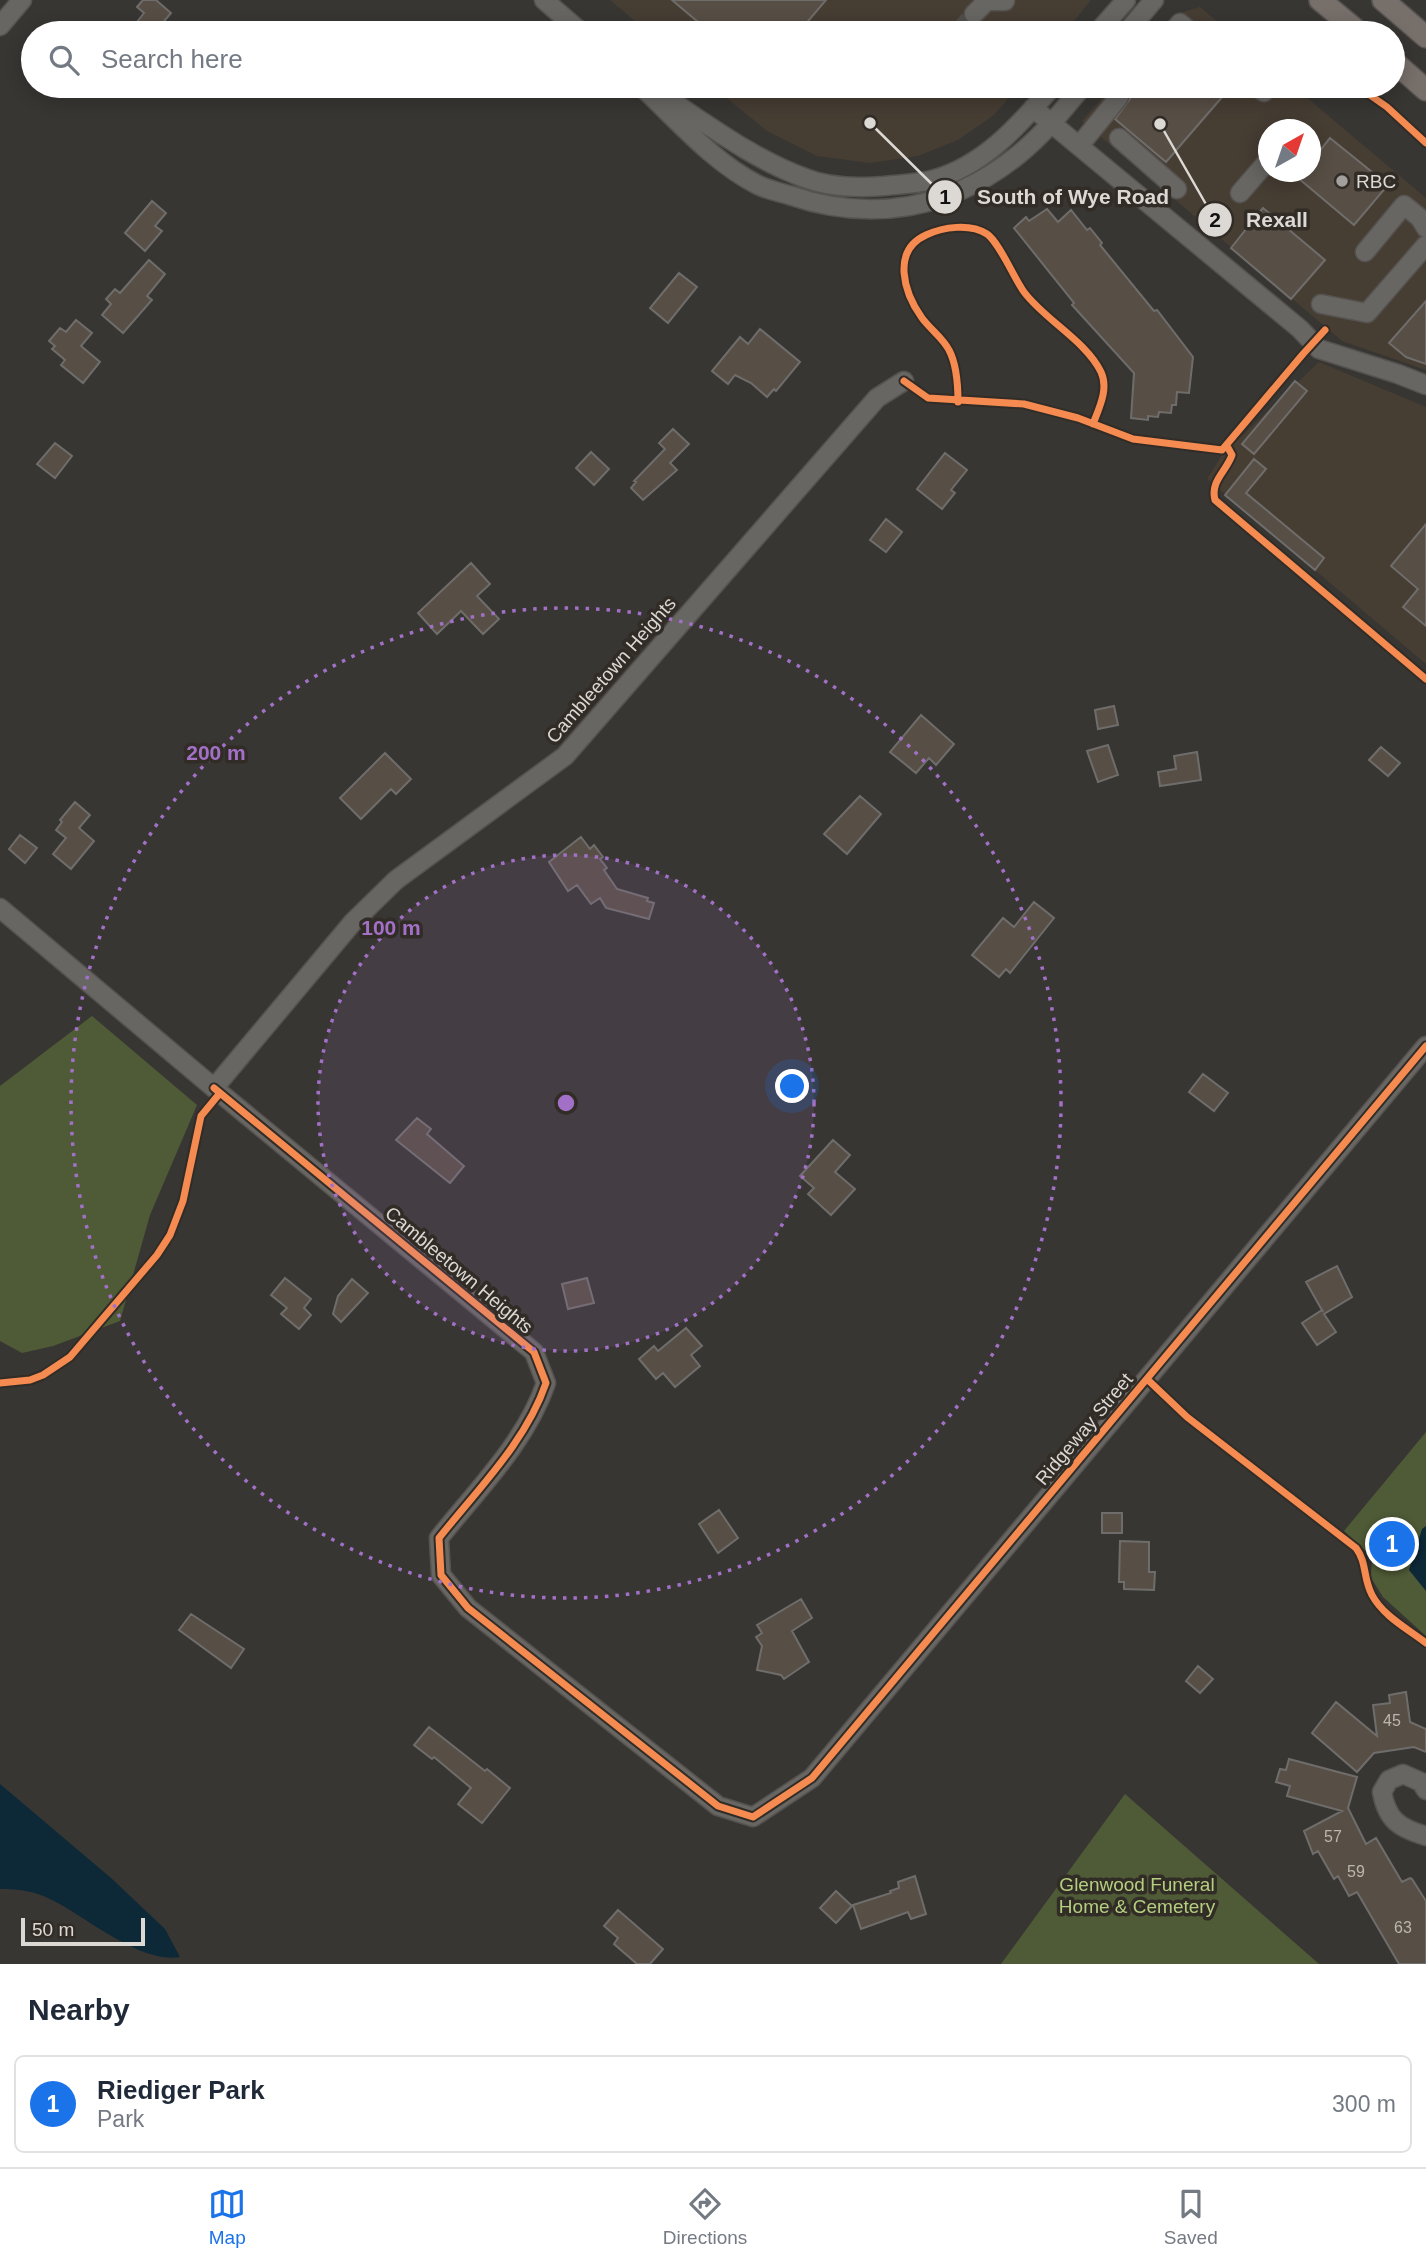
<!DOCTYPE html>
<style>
body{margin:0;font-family:Helvetica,sans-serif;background:#f2f2f3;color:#1f2937}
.compass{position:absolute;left:1258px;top:119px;width:63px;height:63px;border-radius:50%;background:#fff;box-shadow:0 4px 18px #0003;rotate:40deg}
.scale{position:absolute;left:21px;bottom:18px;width:124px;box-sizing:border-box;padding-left:7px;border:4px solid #dcd8d4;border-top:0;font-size:19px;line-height:24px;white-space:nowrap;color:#dcd8d4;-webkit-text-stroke:5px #312c26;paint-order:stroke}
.you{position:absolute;left:793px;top:1087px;width:24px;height:24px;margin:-18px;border:5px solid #fff;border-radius:50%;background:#1a73e8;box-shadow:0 0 0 10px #1a73e833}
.badge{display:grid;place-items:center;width:46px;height:46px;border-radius:50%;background:#1a73e8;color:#fff;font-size:23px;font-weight:700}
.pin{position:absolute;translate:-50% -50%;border:4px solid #fff;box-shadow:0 2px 7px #0006}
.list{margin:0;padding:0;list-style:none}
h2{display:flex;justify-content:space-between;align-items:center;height:91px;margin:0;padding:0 28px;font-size:30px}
h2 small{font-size:23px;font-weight:400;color:#747a83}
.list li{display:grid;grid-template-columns:46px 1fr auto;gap:21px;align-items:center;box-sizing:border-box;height:98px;margin:0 14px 14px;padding:0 14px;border:2px solid #e0e1e3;border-radius:10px}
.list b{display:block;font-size:26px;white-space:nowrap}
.list p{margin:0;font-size:23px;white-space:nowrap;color:#747a83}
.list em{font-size:23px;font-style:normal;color:#747a83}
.icon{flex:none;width:38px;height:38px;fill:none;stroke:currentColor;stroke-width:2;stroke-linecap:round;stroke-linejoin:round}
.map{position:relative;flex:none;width:1426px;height:1964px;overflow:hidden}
.search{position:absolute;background:#fff;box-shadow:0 4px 18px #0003;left:21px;right:21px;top:21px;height:77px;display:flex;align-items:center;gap:18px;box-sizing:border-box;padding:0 24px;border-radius:38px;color:#747a83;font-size:26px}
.sheet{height:203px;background:#fff}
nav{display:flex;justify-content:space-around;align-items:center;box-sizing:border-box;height:98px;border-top:2px solid #e0e1e3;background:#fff;font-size:19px;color:#747a83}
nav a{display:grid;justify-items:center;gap:4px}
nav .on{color:#1a73e8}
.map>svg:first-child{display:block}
</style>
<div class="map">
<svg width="1426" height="1964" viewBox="0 0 1426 1964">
<rect width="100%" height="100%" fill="#383633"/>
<!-- built -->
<path fill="#463d33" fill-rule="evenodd" d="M610 0H1091L1064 33H649Z
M1200 7 1231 33H1157L1173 15Z
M712 86H1019L994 115 958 140 918 156 870 163 817 156 767 131Z
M1112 86H1293L1426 198V370L1342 341 1082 121ZM1268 130H1310V172H1268Z
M1319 362 1426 407V664L1207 479 1222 455Z"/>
<!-- green -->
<path fill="#4f5b36" d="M92 1016 197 1105 150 1215 120 1321 53 1346 22 1353 0 1341V1086Z
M1426 1432V1636L1383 1597 1371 1578 1372 1557 1344 1531Z
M1125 1794 1319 1964H1001Z"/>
<!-- water -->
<path fill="#0d2837" d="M1426 1526V1591L1409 1570 1422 1529Z
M0 1784 111 1878 165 1929 180 1957C139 1964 84 1915 52 1900 35 1891 19 1889 0 1889Z"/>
<!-- building -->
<path fill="#574e45" stroke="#6f6d6b" stroke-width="2" d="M143 0H156L171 13 154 33H140L133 27 144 13 137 7Z
M672 0H826L798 33H711Z
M1125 86H1132L1139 91 1144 86H1224L1223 96 1166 162 1115 119 1130 99V94Z
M1330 138 1388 185 1354 225 1291 172H1311V162Z
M152 201 166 213 155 226 162 231 145 251 125 233Z
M1263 208 1325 260 1291 299 1231 248Z
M1047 209 1058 222 1071 210 1087 230 1090 228 1102 243 1100 245 1154 311 1157 310 1193 357 1189 393 1177 392 1176 405H1172L1171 413 1159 412 1158 417 1148 416V420L1131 418 1134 373 1072 305 1074 303 1014 228 1026 217 1029 221Z
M149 260 165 274 147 296 152 300 123 333 102 315 111 304 106 299 115 289 120 293Z
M679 273 697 287 668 323 650 308Z
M1426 301V364L1406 357 1389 343Z
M76 320 92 333 81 346 100 362 83 383 61 365 65 360 52 349 55 346 49 341 60 328 66 332Z
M760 329 800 362 776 391 774 389 767 397 751 383 735 375 728 384 712 371 740 337 748 344Z
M1295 381 1307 391 1254 454 1242 444Z
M673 429 689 444 670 463 677 470 643 500 631 488 636 482 634 481 665 449 659 443Z
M55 443 72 456 55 478 37 464Z
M591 452 609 469 594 485 576 468Z
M945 453 967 470 951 490 955 493 942 509 917 489Z
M1254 459 1266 469 1246 493 1324 558 1315 570 1225 495Z
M886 519 902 532 886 552 870 540Z
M1426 524V626L1403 607 1418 589 1391 566Z
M471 563 490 584 477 596 499 619 483 634 461 611 437 634 418 613Z
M1114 706 1118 725 1098 729 1095 710Z
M921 715 954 744 936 765 929 758 916 773 890 752Z
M1108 745 1118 775 1098 782 1087 751Z
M1381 747 1400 763 1388 776 1369 760Z
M1197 752 1201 780 1160 786 1158 772 1176 769 1174 756Z
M385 753 411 779 396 794 391 789 361 819 340 798Z
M860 796 881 814 847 854 824 834Z
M75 802 90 815 79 828 94 841 71 869 53 854 66 838 56 830 62 822 60 820Z
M20 835 37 848 25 863 9 849Z
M581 837 590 849 594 845 603 857 600 859 607 868 604 870 617 889 648 898 647 901 654 903 649 919 606 908 600 898 591 904 577 885 568 891 549 862Z
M1034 902 1054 918 1010 973 1006 969 999 977 972 955 1003 918 1014 927Z
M1203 1074 1228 1093 1214 1111 1189 1092Z
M417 1118 431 1129 427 1134 464 1166 450 1183 396 1140Z
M833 1140 850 1155 835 1172 855 1189 831 1215 808 1194 814 1188 800 1176Z
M1337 1266 1352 1297 1324 1314 1336 1332 1317 1345 1302 1323 1322 1310 1323 1312 1306 1282Z
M285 1278 311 1299 304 1308 311 1315 299 1329 281 1314 287 1308 271 1295Z
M587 1278 594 1303 568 1309 562 1284Z
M352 1279 368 1293 341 1322 333 1314 338 1296Z
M686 1328 702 1346 691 1355 700 1366 675 1387 663 1373 656 1379 639 1359 654 1346 658 1351Z
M719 1510 738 1538 718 1553 699 1524Z
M1102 1513H1122V1533H1102Z
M1120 1541 1149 1542V1572H1155L1154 1590 1124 1589V1582H1119Z
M801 1599 812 1618 792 1631 809 1662 784 1679 781 1675 757 1670 762 1646 756 1637 762 1633 757 1625Z
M191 1614 244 1649 231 1668 179 1630Z
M1198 1666 1213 1679 1200 1693 1186 1681Z
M1406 1692 1410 1722 1426 1729V1752L1414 1747 1374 1753 1357 1772 1312 1733 1336 1702 1377 1736 1373 1705 1390 1703 1389 1695Z
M429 1727 485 1771 487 1769 510 1788 482 1823 458 1804 471 1788 434 1757 432 1759 414 1745Z
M1289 1759 1357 1777 1348 1808 1366 1844 1376 1838 1402 1882 1410 1878 1412 1879 1426 1901V1964H1399L1357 1892 1349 1896 1338 1876 1334 1879 1318 1851 1313 1854 1304 1831 1342 1811 1287 1796 1290 1786 1276 1782 1280 1769 1286 1770Z
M915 1876 926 1914 911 1919 908 1912 861 1929 853 1905 891 1893 890 1891 899 1888 898 1882Z
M836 1891 852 1906 836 1923 820 1908Z
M618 1910 663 1949 650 1964H637L614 1944 618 1938 604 1926Z"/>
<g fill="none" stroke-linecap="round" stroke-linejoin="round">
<!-- minor-tunnel -->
<path stroke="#514e4b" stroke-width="18" stroke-dasharray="18 9" stroke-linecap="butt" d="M957 33 974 14"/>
<!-- minor casing -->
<g stroke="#555250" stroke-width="21">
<path id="minor" d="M544 0 582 33
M974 14 987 1H1005
M0 26 22 0
M1097 33 1126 0
M1126 33 1154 0
M1172 33 1180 23 1192 33
M641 86C677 120 714 163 758 185 768 190 779 192 789 195 871 223 950 210 1018 155 1043 135 1063 110 1083 86
M1256 86 1264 92
M667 98C711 127 755 160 805 178 830 188 858 188 884 186 900 184 917 184 932 180 984 166 1019 125 1053 86
M1033 108 1300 329 1319 349 1398 374 1426 385
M1119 138 1177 189
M1079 146 1119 97
M1240 193 1265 164
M1365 252 1404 205 1420 218 1426 228
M1321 304 1367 313 1426 245
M0 908 214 1088 353 922 396 880 565 756 877 398 904 381
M214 1088 534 1352 546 1383C526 1442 477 1490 439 1538L441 1575 468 1608 718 1806 753 1817 812 1778 1426 1046
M1426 1790 1421 1782 1403 1774 1389 1780 1382 1792C1387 1820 1399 1828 1426 1836"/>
</g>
<!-- major casing -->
<g stroke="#555250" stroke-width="24">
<path id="major" d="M1320 0 1360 33
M1383 0 1426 37
M1393 61 1426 90"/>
</g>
<!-- minor -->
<use href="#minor" stroke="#686663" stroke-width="18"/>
<!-- major -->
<use href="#major" stroke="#776f6a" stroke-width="21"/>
<!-- cycleway casing -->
<g stroke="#312c26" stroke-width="11">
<path id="cycleway" d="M1357 86 1387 107 1426 143
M904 381 928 398 1024 404 1078 418 1133 439 1222 450 1303 354 1325 330
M958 402C958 385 957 365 949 350 943 338 930 329 922 318 904 293 891 251 926 235 943 227 970 223 987 234 999 242 1014 278 1024 292 1045 320 1086 341 1101 372 1109 389 1099 408 1093 424
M1227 446 1232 455C1226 472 1210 481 1215 500L1426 679
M214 1088 534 1352 546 1383C526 1442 477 1490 439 1538L441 1575 468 1608 718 1806 753 1817 812 1778 1426 1046
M1147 1379 1187 1417 1356 1548C1367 1562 1363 1579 1372 1595 1383 1616 1408 1629 1426 1643
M0 1383 30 1380 43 1375 70 1357 157 1255 170 1235 183 1201 201 1116 220 1093"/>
</g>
<!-- cycleway -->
<use href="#cycleway" stroke="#f68b52" stroke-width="7"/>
</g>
<!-- distance rings -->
<circle cx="566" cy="1103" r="248" fill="#a271c7" fill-opacity=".12"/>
<g fill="none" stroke="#a271c7" stroke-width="3.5" stroke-dasharray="3.5 7">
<circle cx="566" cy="1103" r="248"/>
<circle cx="566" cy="1103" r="495"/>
</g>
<!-- markers -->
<circle fill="#a39f9c" stroke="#312c26" stroke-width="2.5" cx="1342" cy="181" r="7"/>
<g text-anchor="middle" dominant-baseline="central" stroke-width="7" stroke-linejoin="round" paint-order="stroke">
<!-- number labels -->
<g font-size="16" fill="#bbb6b0">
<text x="1392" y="1720">45</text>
<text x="1333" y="1836">57</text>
<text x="1356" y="1871">59</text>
<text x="1403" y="1927">63</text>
</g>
<!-- poi labels -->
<g font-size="19" fill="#dcd8d4" stroke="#312c26" text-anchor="start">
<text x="1356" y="181">RBC</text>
</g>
<!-- street labels -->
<g font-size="19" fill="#dcd8d4" stroke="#312c26">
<text transform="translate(611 670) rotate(-49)">Cambleetown Heights</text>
<text transform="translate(459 1270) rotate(40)">Cambleetown Heights</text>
<text transform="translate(1084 1429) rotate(-50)">Ridgeway Street</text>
</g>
<!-- park labels -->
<g font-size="19" fill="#b4ce80" stroke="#312c26">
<text x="1137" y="1884">Glenwood Funeral<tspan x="1137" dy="22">Home &amp; Cemetery</tspan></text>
</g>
</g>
<circle cx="566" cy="1103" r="10" fill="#a271c7" stroke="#312c26" stroke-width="3.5"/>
<g font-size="21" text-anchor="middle" font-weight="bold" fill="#a271c7" stroke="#312c26" stroke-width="7" stroke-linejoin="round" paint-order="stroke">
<text x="216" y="760">200 m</text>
<text x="391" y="935">100 m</text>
</g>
<!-- callouts -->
<path fill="none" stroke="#dcd8d4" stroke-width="2.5" d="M870 123L945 197M1160 124L1215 220"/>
<g fill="#dcd8d4" stroke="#312c26" stroke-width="2.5">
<circle cx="870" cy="123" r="7"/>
<circle cx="1160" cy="124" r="7"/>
<circle cx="945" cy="197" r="18"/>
<circle cx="1215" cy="220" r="18"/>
</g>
<g font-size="21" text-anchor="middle" font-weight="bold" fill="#111">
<text x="945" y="204">1</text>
<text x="1215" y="227">2</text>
</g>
<g font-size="21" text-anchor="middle" font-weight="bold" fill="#dcd8d4" stroke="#312c26" stroke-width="7" stroke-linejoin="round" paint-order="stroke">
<text x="1073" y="204">South of Wye Road</text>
<text x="1277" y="227">Rexall</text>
</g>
</svg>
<svg class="compass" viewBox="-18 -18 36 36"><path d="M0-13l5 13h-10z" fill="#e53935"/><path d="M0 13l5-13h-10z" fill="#747a83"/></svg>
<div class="scale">50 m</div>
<div class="you"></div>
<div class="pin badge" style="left:1392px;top:1544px">1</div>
<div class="search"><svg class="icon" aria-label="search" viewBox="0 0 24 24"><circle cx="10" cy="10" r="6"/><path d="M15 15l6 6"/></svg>Search here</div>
</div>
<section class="sheet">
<h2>Nearby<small></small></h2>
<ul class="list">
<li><span class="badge">1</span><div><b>Riediger Park</b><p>Park</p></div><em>300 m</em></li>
</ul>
</section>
<nav>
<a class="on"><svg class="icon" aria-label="map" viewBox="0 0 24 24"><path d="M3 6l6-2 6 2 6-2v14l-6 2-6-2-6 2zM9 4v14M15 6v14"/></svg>Map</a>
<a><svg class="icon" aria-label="directions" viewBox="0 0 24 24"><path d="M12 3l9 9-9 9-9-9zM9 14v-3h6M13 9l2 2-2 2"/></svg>Directions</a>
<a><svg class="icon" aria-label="saved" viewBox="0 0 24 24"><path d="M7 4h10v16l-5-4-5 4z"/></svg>Saved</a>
</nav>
